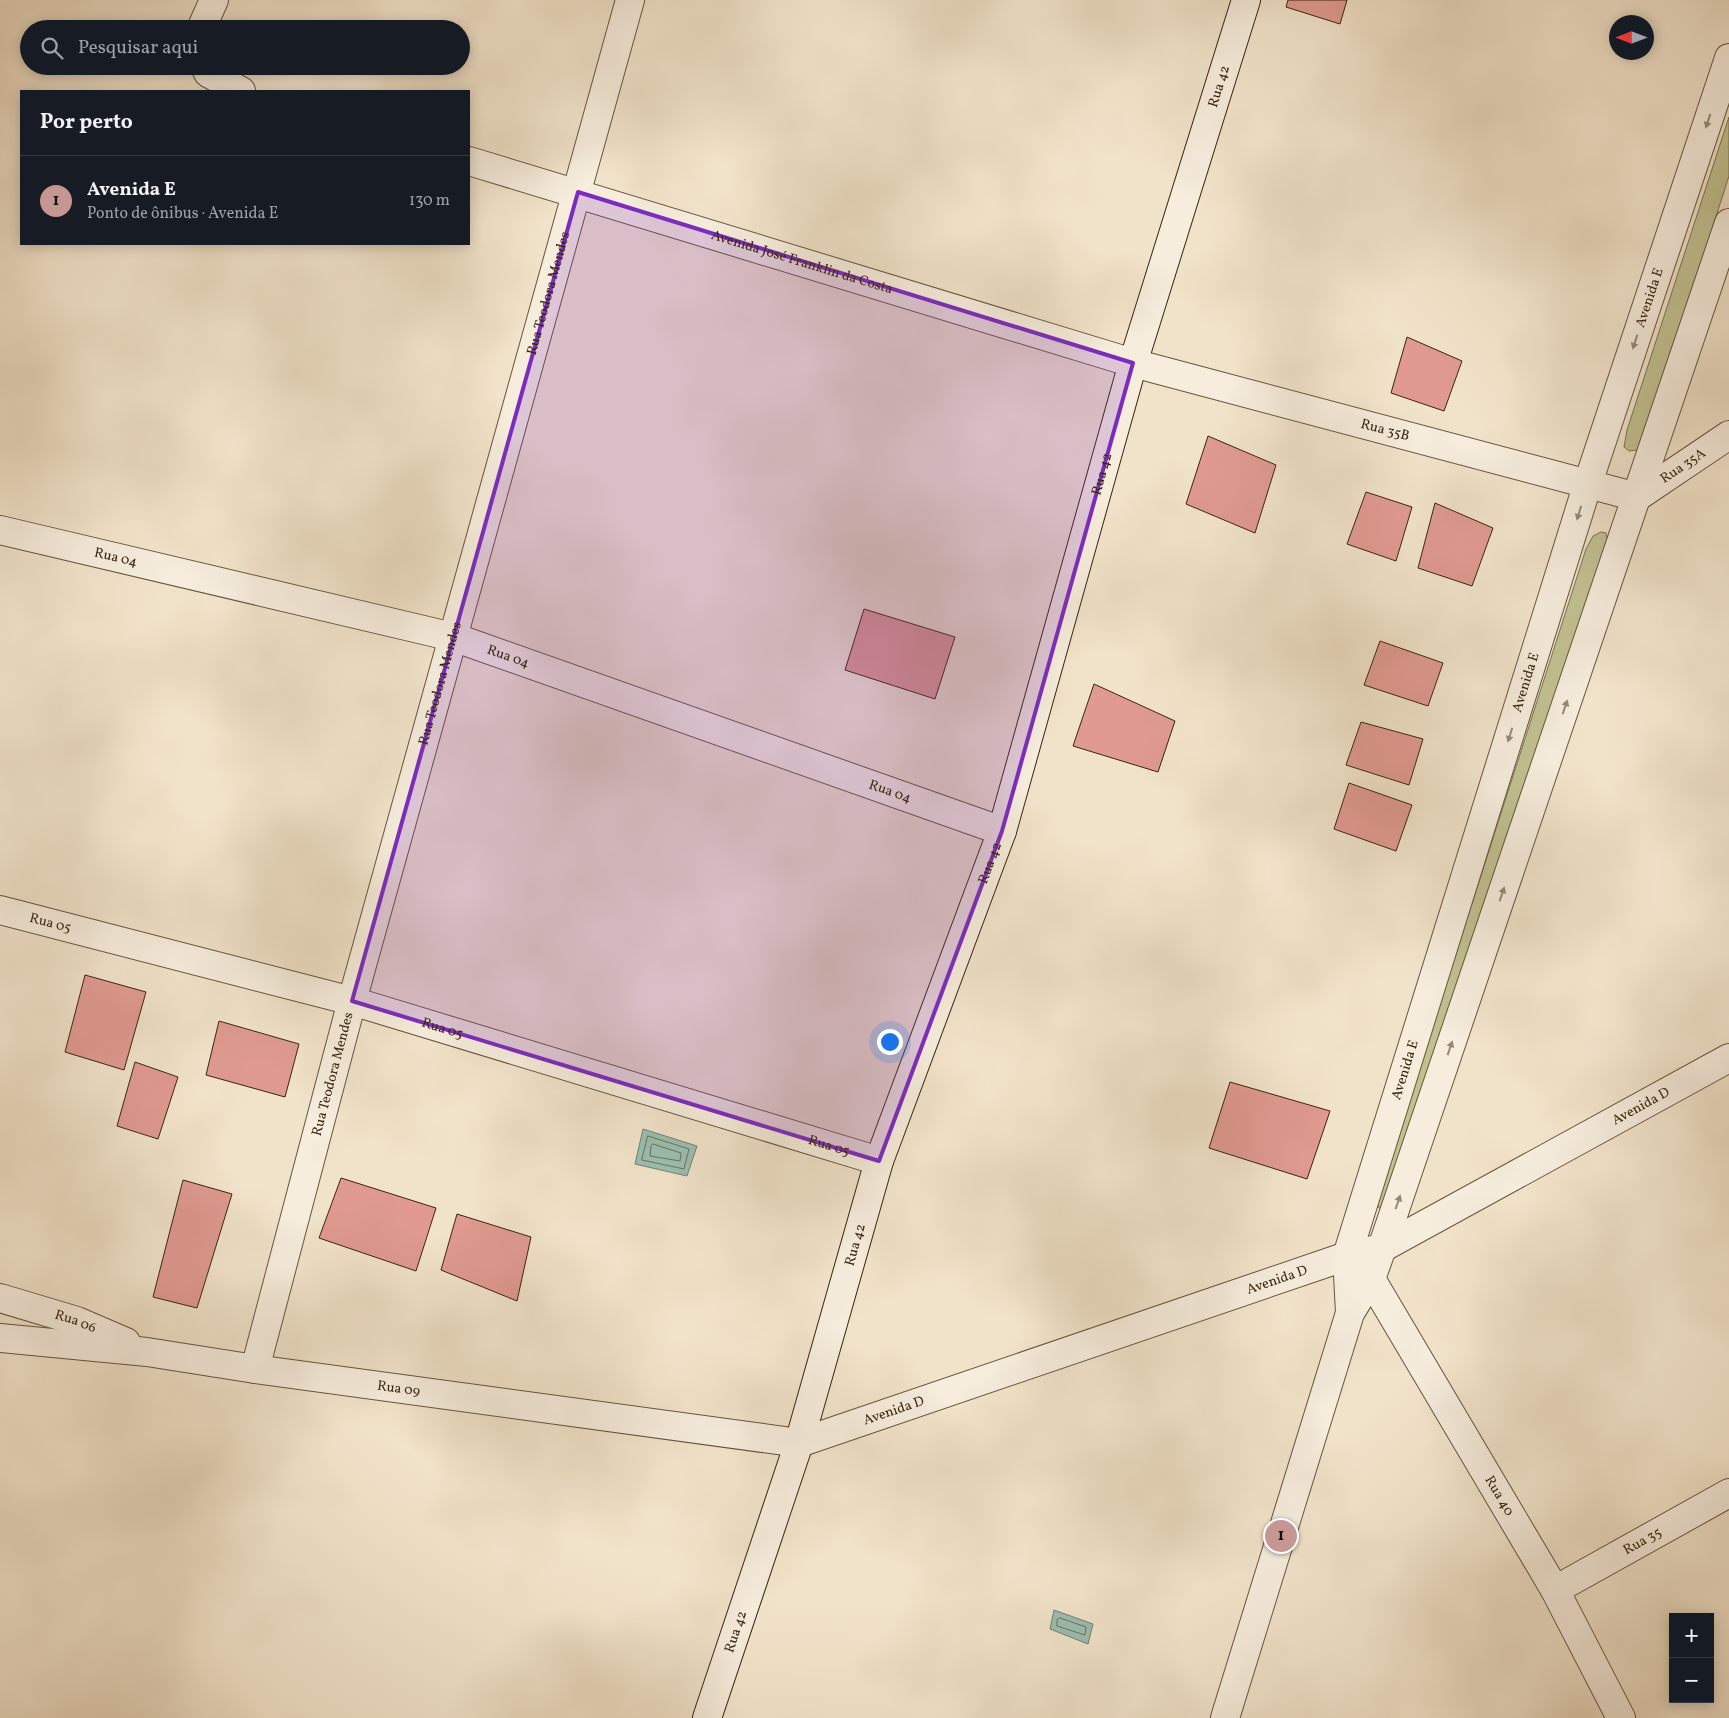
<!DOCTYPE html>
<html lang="pt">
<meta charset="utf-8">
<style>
body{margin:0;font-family:Vollkorn,serif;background:#242831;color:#f1f3f6}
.controls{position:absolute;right:15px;bottom:15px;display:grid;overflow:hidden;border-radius:0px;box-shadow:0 2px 12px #0003}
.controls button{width:45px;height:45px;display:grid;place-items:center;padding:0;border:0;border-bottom:1px solid #363941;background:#171b24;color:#f1f3f6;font:25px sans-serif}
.compass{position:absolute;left:1609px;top:15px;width:45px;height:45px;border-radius:50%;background:#171b24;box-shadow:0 2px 12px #0003;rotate:270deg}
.you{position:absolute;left:889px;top:1041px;width:18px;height:18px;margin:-12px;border:4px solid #fff;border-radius:50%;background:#1a73e8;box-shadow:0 0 0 8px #1a73e833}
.badge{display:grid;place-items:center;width:32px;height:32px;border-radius:50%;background:#c59692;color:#111;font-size:16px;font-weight:700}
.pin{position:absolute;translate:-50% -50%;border:2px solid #fff;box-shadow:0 1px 5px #0006}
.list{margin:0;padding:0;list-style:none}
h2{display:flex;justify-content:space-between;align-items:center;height:65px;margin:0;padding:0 20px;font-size:21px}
h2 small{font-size:16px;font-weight:400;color:#9ea1a6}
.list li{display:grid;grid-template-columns:32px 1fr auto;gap:15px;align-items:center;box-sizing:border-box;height:90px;padding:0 20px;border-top:1px solid #363941}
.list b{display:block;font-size:19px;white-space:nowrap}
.list p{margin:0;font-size:16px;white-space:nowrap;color:#9ea1a6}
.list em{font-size:16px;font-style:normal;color:#9ea1a6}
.icon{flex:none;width:28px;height:28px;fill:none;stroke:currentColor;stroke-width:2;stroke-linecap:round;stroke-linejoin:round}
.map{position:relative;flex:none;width:1729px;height:1718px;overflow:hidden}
.search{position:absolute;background:#171b24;box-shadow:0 2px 12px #0003;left:20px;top:20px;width:450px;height:55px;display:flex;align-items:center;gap:12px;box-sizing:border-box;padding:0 18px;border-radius:28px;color:#9ea1a6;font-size:19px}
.panel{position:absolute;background:#171b24;box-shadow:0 2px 12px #0003;left:20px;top:90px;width:450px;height:155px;border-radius:0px}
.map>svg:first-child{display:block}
</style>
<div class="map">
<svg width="1729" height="1718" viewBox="0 0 1729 1718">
<rect width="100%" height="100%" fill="#f1e3ca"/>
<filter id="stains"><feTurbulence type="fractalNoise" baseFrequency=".004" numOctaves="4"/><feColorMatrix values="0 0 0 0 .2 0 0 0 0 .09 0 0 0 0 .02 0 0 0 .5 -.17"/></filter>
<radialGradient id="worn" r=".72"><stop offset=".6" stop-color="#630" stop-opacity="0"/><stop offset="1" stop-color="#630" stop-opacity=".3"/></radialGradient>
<!-- green -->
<path fill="#c1c192" stroke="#7c734f" d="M1729 117V176L1683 319 1638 450 1629 451 1624 447 1627 430Z
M1601 532 1606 533 1608 544 1382 1209 1379 1208 1376 1202 1586 549 1593 536Z"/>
<!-- water -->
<path fill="#9bbfb1" stroke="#73816f" d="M643 1129 697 1146 687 1176 635 1164Z
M1054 1610 1093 1624 1088 1644 1050 1629Z"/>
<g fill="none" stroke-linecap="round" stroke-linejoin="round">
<!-- shore -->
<path stroke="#6a725e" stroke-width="1" d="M648 1136 689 1149 684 1169 642 1160Z
M653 1144 681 1153 680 1161 650 1156 651 1146Z
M1060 1618 1086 1627 1085 1635 1057 1626V1620Z"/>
</g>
<!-- building -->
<path fill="#e09a91" stroke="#38250c" d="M1288 0H1347L1340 24 1286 7Z
M1407 337 1462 361 1444 411 1391 393Z
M1208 436 1276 465 1255 533 1186 504Z
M1366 492 1412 507 1396 561 1347 544Z
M1435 503 1493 528 1472 586 1418 568Z
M864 609 955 637 935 699 845 670Z
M1380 641 1443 663 1428 706 1364 685Z
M1094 684 1175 721 1158 772 1073 746Z
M1361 722 1423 739 1409 785 1346 765Z
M1349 783 1412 805 1396 851 1334 829Z
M85 975 146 992 124 1070 65 1052Z
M219 1021 299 1044 285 1097 206 1075Z
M135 1062 178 1077 158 1139 117 1126Z
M1230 1082 1330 1111 1307 1179 1209 1148Z
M341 1178 436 1208 416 1271 319 1238Z
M183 1180 232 1194 197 1308 153 1297Z
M457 1214 531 1237 517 1301 441 1270Z"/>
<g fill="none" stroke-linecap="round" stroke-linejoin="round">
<!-- street casing -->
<g stroke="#66543c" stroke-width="30">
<g id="street">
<path d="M201 29 214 0"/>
<path d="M205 66 208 73 241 91"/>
<path id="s1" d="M469 161 1133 363 1637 497 1729 435"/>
<path id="s2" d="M0 530 453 637 1002 831"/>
<path id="s3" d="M0 910 352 1001 879 1161"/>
<path id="s4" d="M1371 1279 1555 1590 1621 1718"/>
<path id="s5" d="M0 1298 77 1321 126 1342"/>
<path id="s6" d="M1350 1313 1347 1256 1588 483 1729 58"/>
<path id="s7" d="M0 1338 147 1352 255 1369 799 1443 1347 1256 1382 1248 1729 1058"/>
<path id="s8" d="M255 1369 352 1001 630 0"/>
<path id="s9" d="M1555 1590 1729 1493"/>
<path d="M1225 1718 1350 1313 1371 1279 1382 1248 1729 223"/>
</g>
</g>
<!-- secondary casing -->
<g stroke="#38250c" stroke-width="30">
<g id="secondary">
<path id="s10" d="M707 1718 799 1443 879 1161 1002 831 1133 363 1246 0"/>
</g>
</g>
<!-- street -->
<use href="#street" stroke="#f6eddd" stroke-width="28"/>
<!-- secondary -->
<use href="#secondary" stroke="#f6eddd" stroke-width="28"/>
</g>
<!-- one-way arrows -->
<defs><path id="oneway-solid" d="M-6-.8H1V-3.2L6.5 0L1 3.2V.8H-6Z" transform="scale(1.25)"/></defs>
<g fill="#978974">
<use href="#oneway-solid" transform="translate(1708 121) rotate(108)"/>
<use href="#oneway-solid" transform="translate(1635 342) rotate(108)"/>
<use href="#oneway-solid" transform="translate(1579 513) rotate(107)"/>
<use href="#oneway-solid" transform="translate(1565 707) rotate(-71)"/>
<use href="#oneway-solid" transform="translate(1510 735) rotate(107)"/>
<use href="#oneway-solid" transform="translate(1502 894) rotate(-71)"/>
<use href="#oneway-solid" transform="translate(1450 1048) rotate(-71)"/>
<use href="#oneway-solid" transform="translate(1398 1202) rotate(-71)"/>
</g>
<!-- marked area -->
<path fill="#7b2cbf" fill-opacity="0.2" stroke="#7b2cbf" stroke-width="4" stroke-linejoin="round" d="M578 192 1133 363 1002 831 879 1161 352 1001Z"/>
<g text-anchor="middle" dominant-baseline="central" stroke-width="4" stroke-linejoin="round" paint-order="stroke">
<!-- street labels -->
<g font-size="14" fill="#38250c" stroke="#f6eddd">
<text stroke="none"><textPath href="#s10" startOffset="1711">Rua 42</textPath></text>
<text stroke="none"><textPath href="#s1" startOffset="348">Avenida José Franklin da Costa</textPath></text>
<text stroke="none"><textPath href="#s8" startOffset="1115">Rua Teodora Mendes</textPath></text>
<text stroke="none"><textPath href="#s6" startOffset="1062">Avenida E</textPath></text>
<text stroke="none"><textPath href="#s1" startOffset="955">Rua 35B</textPath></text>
<text stroke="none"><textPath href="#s1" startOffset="1271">Rua 35A</textPath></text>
<text stroke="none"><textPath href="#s10" startOffset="1306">Rua 42</textPath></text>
<text stroke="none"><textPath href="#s2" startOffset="119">Rua 04</textPath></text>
<text stroke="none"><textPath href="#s2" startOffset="524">Rua 04</textPath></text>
<text stroke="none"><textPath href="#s6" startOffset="658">Avenida E</textPath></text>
<text stroke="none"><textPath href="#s8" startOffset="710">Rua Teodora Mendes</textPath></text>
<text stroke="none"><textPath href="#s2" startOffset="929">Rua 04</textPath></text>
<text stroke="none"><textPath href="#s10" startOffset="901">Rua 42</textPath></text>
<text stroke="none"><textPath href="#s3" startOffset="52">Rua 05</textPath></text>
<text stroke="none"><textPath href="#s3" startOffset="458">Rua 05</textPath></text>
<text stroke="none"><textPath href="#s6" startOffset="252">Avenida E</textPath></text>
<text stroke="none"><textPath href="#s8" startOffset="305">Rua Teodora Mendes</textPath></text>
<text stroke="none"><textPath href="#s7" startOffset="1716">Avenida D</textPath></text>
<text stroke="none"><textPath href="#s3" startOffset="862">Rua 05</textPath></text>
<text stroke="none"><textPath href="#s10" startOffset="496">Rua 42</textPath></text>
<text stroke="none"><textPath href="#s7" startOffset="1311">Avenida D</textPath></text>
<text stroke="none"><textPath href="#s5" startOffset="79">Rua 06</textPath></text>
<text stroke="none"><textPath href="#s7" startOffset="402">Rua 09</textPath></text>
<text stroke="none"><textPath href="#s7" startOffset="906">Avenida D</textPath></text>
<text stroke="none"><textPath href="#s4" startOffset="252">Rua 40</textPath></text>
<text stroke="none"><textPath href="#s9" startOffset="100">Rua 35</textPath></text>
<text stroke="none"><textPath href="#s10" startOffset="91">Rua 42</textPath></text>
</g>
</g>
<rect width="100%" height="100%" filter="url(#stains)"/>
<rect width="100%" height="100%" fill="url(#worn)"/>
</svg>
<div class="controls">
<button>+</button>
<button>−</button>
</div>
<svg class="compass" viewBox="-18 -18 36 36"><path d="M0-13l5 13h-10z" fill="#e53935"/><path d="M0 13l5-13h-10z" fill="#9ea1a6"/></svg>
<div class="you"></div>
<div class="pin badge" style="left:1281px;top:1536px">1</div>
<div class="search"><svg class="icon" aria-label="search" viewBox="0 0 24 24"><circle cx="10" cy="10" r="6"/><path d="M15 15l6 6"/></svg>Pesquisar aqui</div>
<section class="panel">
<h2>Por perto<small></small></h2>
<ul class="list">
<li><span class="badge">1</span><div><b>Avenida E</b><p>Ponto de ônibus · Avenida E</p></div><em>130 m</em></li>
</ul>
</section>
</div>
